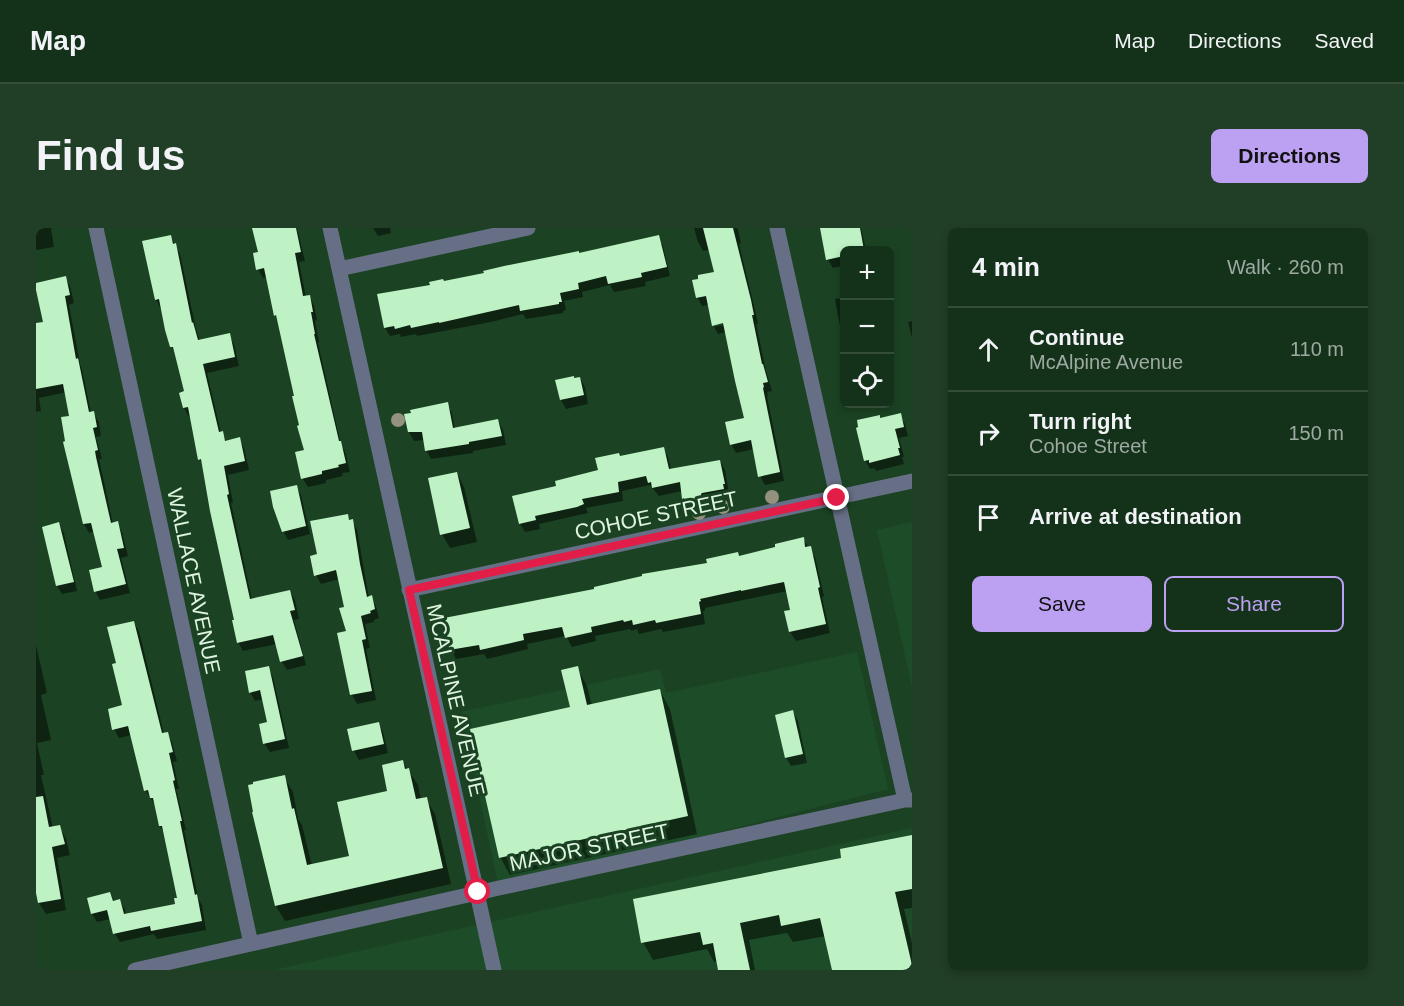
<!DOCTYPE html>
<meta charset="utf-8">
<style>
body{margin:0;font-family:Helvetica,sans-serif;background:#213e27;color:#f1f3f6}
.controls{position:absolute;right:18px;top:18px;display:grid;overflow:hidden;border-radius:9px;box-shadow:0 3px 9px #0003}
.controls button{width:54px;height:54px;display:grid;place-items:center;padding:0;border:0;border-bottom:2px solid #334d39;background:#14321a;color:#f1f3f6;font:30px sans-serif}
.stop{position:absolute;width:18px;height:18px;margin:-14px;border:4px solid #e11d48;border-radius:50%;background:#fff}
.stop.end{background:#e11d48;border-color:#fff;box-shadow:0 2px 6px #0008}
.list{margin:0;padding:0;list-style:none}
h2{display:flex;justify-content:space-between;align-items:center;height:78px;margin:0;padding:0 24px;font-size:26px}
h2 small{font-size:20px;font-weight:400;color:#9daaa2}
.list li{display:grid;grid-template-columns:39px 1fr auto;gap:18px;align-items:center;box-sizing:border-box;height:84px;padding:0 24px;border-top:2px solid #334d39}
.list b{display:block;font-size:22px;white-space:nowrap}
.list p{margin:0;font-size:20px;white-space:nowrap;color:#9daaa2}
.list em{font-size:20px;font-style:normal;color:#9daaa2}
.actions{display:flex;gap:12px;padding:18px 24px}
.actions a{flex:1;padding:14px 0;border:2px solid #bca0f2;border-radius:9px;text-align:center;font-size:21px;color:#bca0f2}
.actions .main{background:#bca0f2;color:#111}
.icon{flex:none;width:33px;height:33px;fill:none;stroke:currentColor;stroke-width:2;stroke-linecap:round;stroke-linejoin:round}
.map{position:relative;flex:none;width:876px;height:742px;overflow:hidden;border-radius:9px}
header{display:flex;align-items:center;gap:36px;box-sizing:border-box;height:84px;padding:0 30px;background:#14321a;border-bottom:2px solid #334d39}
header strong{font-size:28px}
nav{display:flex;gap:33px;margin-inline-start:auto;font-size:21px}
.intro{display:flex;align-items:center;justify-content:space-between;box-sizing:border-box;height:144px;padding:0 36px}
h1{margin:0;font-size:42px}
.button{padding:15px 27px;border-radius:9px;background:#bca0f2;color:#111;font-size:21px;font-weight:700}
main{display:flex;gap:36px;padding:0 36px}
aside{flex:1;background:#14321a;border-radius:9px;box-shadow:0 3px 9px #0003}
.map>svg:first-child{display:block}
</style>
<header>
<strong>Map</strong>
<nav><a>Map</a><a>Directions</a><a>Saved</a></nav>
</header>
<div class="intro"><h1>Find us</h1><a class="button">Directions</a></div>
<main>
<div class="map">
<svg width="876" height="742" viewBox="0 0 876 742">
<rect width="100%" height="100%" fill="#1b4323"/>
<!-- built -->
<path fill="#1d4d28" d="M876 294V459L841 302Z
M821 424 852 561 463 660 425 484 624 441 630 465Z
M876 600V742H238Z"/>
<!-- shadow -->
<path fill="#0007" d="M0 0H15L18 19 0 22Z
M217 0H261L269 33 263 34 270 69 273 68 278 77 281 92 279 93 283 114 282 115 305 217 309 223 314 244 306 245 307 248 290 252V255L272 259 267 251 269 223 260 169 244 95 239 87 231 49 227 50 222 41 224 25Z
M337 0H354L355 5 342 8Z
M658 0H701L702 2 705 15 703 16 719 82 722 96H720L730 143 736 163 731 164 732 168H731L748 253 729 257 724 248 718 221 700 225 695 216 710 191 690 104 682 106 678 99 695 95 694 92 678 96V98L673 77 666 78 661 69 680 45 674 22 667 23 662 14Z
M786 0H825L830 22H808V45L807 38 797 40 792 32Z
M134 8 144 26 160 101 164 113 193 107 198 116 203 138 171 145 185 205 191 214 203 211 208 220 213 242 192 247 197 275H195L216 372 254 364 259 372 263 391 258 392 270 437 251 442 246 434 241 416 207 423 202 414 200 393 167 238 164 231 155 188 153 189 148 180 150 164 141 127 136 119 125 81 120 72 108 14Z
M622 9 627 18 634 48 609 54 610 58 578 64 574 57 546 64 547 69 528 73 530 82 527 83V85L490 91 487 86 455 94 381 108 380 106 365 109 364 106 354 108 349 100 371 63Z
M29 50 34 58 38 75 33 77 44 136 46 141 55 185H57L63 194 65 208 60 209 66 231H63L77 296 81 295 86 304 92 328 85 330 94 365 64 372 59 363 68 340 59 303 53 305 48 296 35 189 31 164 3 170 5 183 0 184V97L9 95Z
M808 70V120L799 71Z
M876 93V110L872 94Z
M544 150 549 159 552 176 530 181 525 172 521 153Z
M411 176 416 185 419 201 462 193 467 202 470 217 437 223V225L395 231 390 222 389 212 378 213 373 204Z
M864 187 869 196 872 208 863 210 868 229H866L868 236 840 243 838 240 834 241 829 232 845 191Z
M627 220 632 229 635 242 684 233 689 242 693 265H691L692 270 669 275 670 283 656 286 648 270 646 263 623 268 614 257 586 263 587 273 550 280 552 285 503 296 504 301 489 304 484 296 522 259 563 243 584 230Z
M421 245 428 259 441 314 414 320 406 306Z
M260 259 265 267 274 306 252 312 247 303Z
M311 288 314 293H316L321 302 333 370 335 369 340 378 343 390 338 392V394L329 396 334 420 330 421 340 472 321 476 316 467 302 406 312 404 309 380 304 351 285 356 280 347 283 327Z
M23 296 28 305 41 363 26 366 21 358Z
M767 311 779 329 788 368 786 369 794 405 760 413 754 404 755 383 751 363 669 380V383H667L669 396 627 404 625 401 603 406 601 401 595 403 594 401 559 408 560 413 536 419 530 408 491 416 492 421 451 431 448 426 420 431 415 421 560 362 741 320Z
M98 395 103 403 128 506 131 505 136 514 141 533 137 534 143 561H140L150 602H148L162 670 166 677 170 702 121 711 118 706 84 714 79 706 75 691 61 694 56 686 74 665 79 674 83 673 89 681 90 687 141 677 142 671 129 606 124 598 120 578 109 562 96 507 83 510 78 501 88 479 82 437Z
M0 417 11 465 5 467 15 512 1 515 8 547H5L17 600 23 599 30 610 34 627 21 630 30 682 10 686 3 675 0 656Z
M232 440 237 449 253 520 234 524 228 515 233 495 228 471 219 473 214 464Z
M541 440 551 458 556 478 624 463 634 481 661 606 474 647 464 629 535 480Z
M757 484 762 493 771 535 755 538 750 530Z
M342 496 347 504 352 525 323 532 318 523 313 502Z
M367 534 382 557 385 572 390 571 399 586 415 656 249 693 240 678 218 585 248 549 257 564 262 591 266 597 276 638 315 629 353 564Z
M876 609V680L868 681 876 715V742L790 708 757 714 751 705 713 712 719 742H684L682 733 678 734 671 721 617 732 607 714 807 631Z"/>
<!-- building -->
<path fill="#bef2c5" d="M216 0H260L265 24 259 25 267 68 274 67 277 84H275L279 106H278L303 213H305L310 235 302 237 303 239 286 243V246L265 251 259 224 268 222 261 198 263 197 256 168H258L240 87 238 88 228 40 220 42 217 25 222 24Z
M667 0H697L715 72 718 87H716L726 136H727L732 154 727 155 728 159 727 160 744 244 722 249 715 212 694 217 689 194 708 190 699 153 687 95 676 98 670 68 660 70 656 52 662 51V47L678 44Z
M784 0H824L828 22H808V28L790 32Z
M135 7 137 16 140 15 156 95 157 94 162 112 194 105 199 129 167 136 183 204 187 203 189 213 204 209 209 233 188 238 193 266 191 267 214 371 254 362 259 382 254 383 267 428 244 434 237 407 201 415 196 392H198L174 283 165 231 162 232 152 179 147 180 143 165 148 163 137 119H134L129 102 123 71 119 72 106 13Z
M623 7 631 39 605 45 606 49 572 56 570 48 542 55 543 61 524 65 526 74H523V76L484 83 483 77 403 95V94L375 100 374 97 359 101 358 98 348 100 341 66 394 57 393 54 407 51 408 53 448 45 447 43 468 38 543 23V25Z
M30 48 34 67 29 68 40 131 42 130 53 184 58 183 61 199 57 200 62 222 59 223 60 229 75 295 82 293 88 320 81 321 90 356 58 364 53 342 66 339 55 295 47 296 27 214 29 213 25 189 33 188 27 156 0 161V95L7 94 0 62V55Z
M538 148V150L544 149 548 167 524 172 519 152Z
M412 174 417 200 462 191 466 208 433 214V216L389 223 386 204H372L368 186 375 185 374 182Z
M865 185 868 199 859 201 864 220H862L864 227 833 235V232L828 233 820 200 822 199 821 192 844 187V190Z
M628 219 633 241 684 232 689 256H687L688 261 666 265 665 266 666 274 649 277 648 270 646 271 644 254 616 260 615 254 612 255 610 248 582 254 583 264 546 271 548 276 541 279 499 288 500 292 483 296 476 268 520 258 519 253 562 242 559 230 583 225 584 228Z
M421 244 434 300 404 307 392 250Z
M261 257 270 298 246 304 237 279 234 263Z
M312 286 313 292 317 291 324 336 331 369 336 367 339 381 334 383 335 385 325 388 330 411 326 412 336 463 314 467 301 405 310 403 303 380 308 379 300 342 278 348 274 328 281 326 274 293Z
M23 294 38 354 20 358 6 299Z
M768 309 769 319 775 318 784 359 782 360 790 396 753 404 748 383 754 382 748 354 705 363V362L664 371 665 373 663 374 665 386 620 395 619 392 597 397 596 392 588 394 587 392 555 399 556 404 529 410 526 399 487 406 488 412 444 422 443 417 413 422 408 390 558 361V359L606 348V346L671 335 670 331 702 324 703 328 739 319V316Z
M98 393 126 505 132 504 137 524 133 525 139 552 137 553 146 593H144L159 667 161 666 166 693 115 703 114 698 77 706 71 682 55 686 51 670 74 664 77 673 84 671 88 686 139 676 138 670H141L126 598H123L117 570H114L112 562 108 563 92 498 76 502 72 481 86 477 76 436 80 435 71 399Z
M233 438 249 511 227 516 223 496 231 494 224 462 213 465 209 443Z
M542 438 551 477 624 461 652 588 463 630 434 501 534 479 525 442Z
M757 482 767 526 749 530 739 487Z
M343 494 348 516 316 523 311 501Z
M367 532 369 541 373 540 380 571 391 569 407 640 239 678 216 584H217L212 557 217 556V554L249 547 256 581 258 580 271 637 313 628 301 574 351 563 346 537Z
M7 568 13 599 24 597 29 616 16 619 25 671 2 675 0 665V569Z
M876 607V661L859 664 876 737V742H796L784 690 745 698 743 687 704 695 714 742H682L677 715 667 717 664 704 605 715 597 671 805 630 804 621Z"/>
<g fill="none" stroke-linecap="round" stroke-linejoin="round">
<!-- minor -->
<path stroke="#666f85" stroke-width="15" d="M60 0 215 716
M294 0 458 742
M741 0 869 572
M303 41 492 0
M373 362 876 253
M99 742 463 660 869 572H876"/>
</g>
<!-- trees -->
<g fill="#95917f">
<circle cx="362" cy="192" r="7"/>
<circle cx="736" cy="269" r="7"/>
<circle cx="687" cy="279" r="7"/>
<circle cx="663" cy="285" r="7"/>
</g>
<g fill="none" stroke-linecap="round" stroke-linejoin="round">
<!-- route -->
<path stroke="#e11d48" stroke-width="8" d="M442 664 373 362 801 270"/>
</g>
<g text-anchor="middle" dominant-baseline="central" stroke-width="6" stroke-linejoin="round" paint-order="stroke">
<!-- street labels -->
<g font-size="21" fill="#dff5e1" stroke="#1b4323">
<text transform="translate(620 287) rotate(-12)">COHOE STREET</text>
<text transform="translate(158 353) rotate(78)">WALLACE AVENUE</text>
<text transform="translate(420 472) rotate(77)">MCALPINE AVENUE</text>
<text transform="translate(553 619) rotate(-12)">MAJOR STREET</text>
</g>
</g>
</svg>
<div class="controls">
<button>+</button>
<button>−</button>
<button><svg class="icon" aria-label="locate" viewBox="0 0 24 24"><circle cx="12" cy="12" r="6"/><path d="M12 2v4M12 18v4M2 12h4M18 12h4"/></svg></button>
</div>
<div class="stop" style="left:442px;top:664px"></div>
<div class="stop end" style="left:801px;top:270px"></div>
</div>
<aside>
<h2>4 min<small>Walk · 260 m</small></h2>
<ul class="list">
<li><svg class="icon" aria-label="ahead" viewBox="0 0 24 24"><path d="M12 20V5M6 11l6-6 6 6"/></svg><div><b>Continue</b><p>McAlpine Avenue</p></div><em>110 m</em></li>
<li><svg class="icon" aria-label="right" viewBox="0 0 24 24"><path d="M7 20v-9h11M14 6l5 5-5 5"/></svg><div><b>Turn right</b><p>Cohoe Street</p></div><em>150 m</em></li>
<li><svg class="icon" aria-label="arrive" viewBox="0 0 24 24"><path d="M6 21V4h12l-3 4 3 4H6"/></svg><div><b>Arrive at destination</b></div></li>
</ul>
<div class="actions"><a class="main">Save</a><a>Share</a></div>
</aside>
</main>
